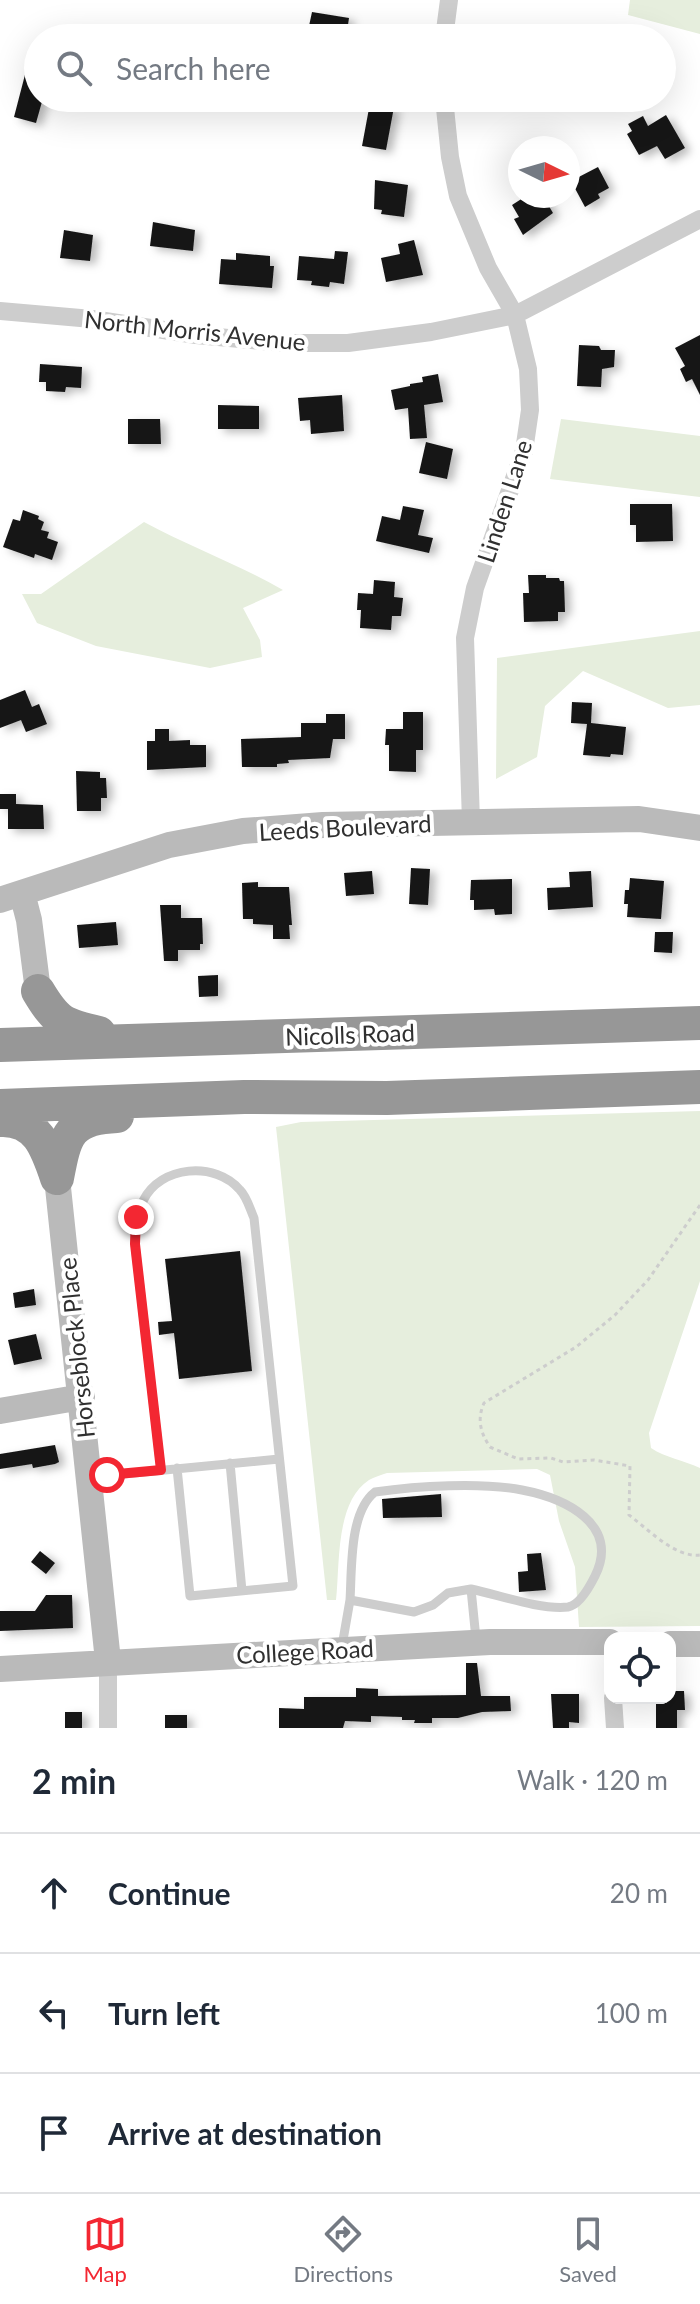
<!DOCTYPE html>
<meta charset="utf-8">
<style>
body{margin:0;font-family:Lato,sans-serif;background:#f6f6f7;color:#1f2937}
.controls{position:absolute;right:24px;bottom:24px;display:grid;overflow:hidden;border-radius:16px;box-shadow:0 8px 32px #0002}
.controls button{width:72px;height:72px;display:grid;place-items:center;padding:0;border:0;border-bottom:2px solid #e0e1e3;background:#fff;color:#1f2937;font:40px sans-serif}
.compass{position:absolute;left:508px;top:136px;width:72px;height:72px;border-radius:50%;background:#fff;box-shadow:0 8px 32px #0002;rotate:95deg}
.stop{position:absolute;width:24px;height:24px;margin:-18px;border:6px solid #f32732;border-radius:50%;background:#fff}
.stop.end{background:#f32732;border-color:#fff;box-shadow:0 2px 8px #0008}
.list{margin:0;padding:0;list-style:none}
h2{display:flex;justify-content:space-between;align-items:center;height:104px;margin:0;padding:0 32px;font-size:34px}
h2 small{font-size:26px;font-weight:400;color:#747a83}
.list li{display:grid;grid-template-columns:52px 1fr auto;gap:24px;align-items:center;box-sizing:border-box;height:120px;padding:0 32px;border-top:2px solid #e0e1e3}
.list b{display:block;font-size:30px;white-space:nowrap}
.list em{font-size:26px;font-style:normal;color:#747a83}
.icon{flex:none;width:44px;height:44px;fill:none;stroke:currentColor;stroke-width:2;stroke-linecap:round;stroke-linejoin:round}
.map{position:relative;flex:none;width:700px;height:1728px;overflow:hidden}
.search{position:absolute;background:#fff;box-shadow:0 8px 32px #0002;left:24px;right:24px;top:24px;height:88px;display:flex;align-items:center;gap:20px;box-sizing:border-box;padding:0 28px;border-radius:44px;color:#747a83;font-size:30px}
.sheet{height:464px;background:#fff}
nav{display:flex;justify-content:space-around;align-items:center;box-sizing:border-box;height:112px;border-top:2px solid #e0e1e3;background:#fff;font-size:22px;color:#747a83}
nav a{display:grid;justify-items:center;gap:4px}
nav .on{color:#f32732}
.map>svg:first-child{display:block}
</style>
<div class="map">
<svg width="700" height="1728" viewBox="0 0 700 1728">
<defs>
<filter id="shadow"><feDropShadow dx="6" dy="3.5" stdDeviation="4" flood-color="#0004"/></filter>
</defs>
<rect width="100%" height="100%" fill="#fff"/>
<!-- green -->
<path fill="#e6eedd" d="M630 0H700V34L628 15Z
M561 419 700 436V497L550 479Z
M144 522C190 547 238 564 283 590L243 608 260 640 262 657 210 668 96 646 37 623 22 594H41Z
M700 631V705L668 708 583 671 545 706 537 757 496 779 497 658Z
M700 1111V1281L649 1433 651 1448C666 1458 683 1460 700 1468V1626L579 1627 575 1567 559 1521 550 1475 537 1469 387 1473C381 1475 374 1477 369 1480 335 1502 340 1565 336 1600H327L276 1127 301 1122Z"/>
<!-- building -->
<path fill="#171717" filter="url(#shadow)" d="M312 12 349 18 346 38H318L320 28 309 26Z
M27 67 38 70V98H43L36 123 14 117Z
M370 103 394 107 386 150 362 146Z
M666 115 685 148 665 159 657 146 639 155 627 134 632 131 628 124 643 116 648 126Z
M598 167 609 188 598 194 600 198 585 207 571 181Z
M375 180 408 185 404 217 381 214 382 210 374 209Z
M526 196H543L553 213 523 235 514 219 519 217 512 205Z
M153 222 195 230 193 251 150 246Z
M64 230 93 235 90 261 60 258Z
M414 240 423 275 386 282 381 258 400 254 398 244Z
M335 251 348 252 344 284 330 282 329 287 311 285 312 281 297 280 299 256 334 259Z
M236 253 270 256V266H274L272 288 219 284 221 259 236 260Z
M700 335V395L692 379 686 382 680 369 685 366 675 348Z
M579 345 599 346 601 350H615L614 367 602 369 601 387 577 386Z
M40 364 82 367 81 388 66 387 65 392 46 391V382H39Z
M438 374 443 402 424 405 427 438 410 439 408 408 395 410 391 390 410 386V384L423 382 422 377Z
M342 395 344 431 311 434 310 420 300 421 298 398Z
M218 405 259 406V429H218Z
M128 419H160L161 444H128Z
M426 442 453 449 447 479 419 473Z
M630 504H672L673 541 636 542V525H630Z
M403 506 424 510 418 535 433 538 429 553 376 541 382 516 400 520Z
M23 510 39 516 38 519 44 522 41 530 49 532 47 538 58 542 52 560 35 554 34 558 3 547 13 519 20 521Z
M528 575H546V578H559L560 581H564L565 612H558V621L524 622 523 593H529Z
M374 580 395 582 394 597 403 598 401 616H392L391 630 360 628 361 610H357L358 593 373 594Z
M25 690 32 707 39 704 47 724 26 732 21 720 0 728V700Z
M572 702 592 703 591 723 626 727 623 755 611 754 610 757 583 755 587 724 571 723Z
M403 712H423V750H416V772L389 771V745H385L386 729H403Z
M326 714H345V739H333L330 758 288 760 289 763 277 764V767H242L241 739 301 737V723H326Z
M155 729H169V741L190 740V745H206V767L147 770V741H155Z
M76 771 100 772V778H106L107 798H101V811H77Z
M0 794H16V804L43 805 44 829H8V809H0Z
M411 868 430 869 428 905 409 904Z
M372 871 374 894 346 896 344 873Z
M591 871 593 907 548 910 547 888 570 887 569 872Z
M630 878 664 881 661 919 627 917 628 904H624L625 890H629Z
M512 879V914L495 915 494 909 474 910V900H470L471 880Z
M258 882V887H289L292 925H289L290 939H273V925L253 924V919H243L242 883Z
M160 905H181V918H202L203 944H200V950H178V961H164Z
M116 922 118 945 79 948 77 925Z
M655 932H673L672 953 654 952Z
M218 975V996L199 997 198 976Z
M240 1251 252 1371 179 1379 174 1333 159 1335 158 1322 172 1321 165 1259Z
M34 1289 36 1305 15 1308 13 1293Z
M36 1334 42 1359 14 1365 8 1340Z
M55 1445 59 1462 55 1464 33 1468 32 1464 0 1469V1454Z
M441 1494 442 1517 383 1518 382 1499Z
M40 1551 55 1563 46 1574 31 1562Z
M541 1553 546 1590 519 1592 518 1572 528 1571 527 1554Z
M46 1595H72L73 1628 0 1631V1611H35Z
M466 1663H477L481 1696H510L511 1711 482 1712 458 1718H432V1723H414L415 1720H402V1717L371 1716V1722L345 1721 343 1728H279V1708L304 1709V1697H356V1688L378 1689V1696L466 1695Z
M670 1691H684L685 1710H677V1728H656V1698H670Z
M551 1694H579V1723L569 1722V1728H553Z
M65 1712H82V1728H65Z
M165 1715H187V1728H165Z"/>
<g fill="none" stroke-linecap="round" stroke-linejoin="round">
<!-- path -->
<path stroke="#cdcdcd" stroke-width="3" stroke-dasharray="4 4" stroke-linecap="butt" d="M700 1205 648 1280 615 1315 576 1347 484 1403C477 1419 480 1432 490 1447L518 1459 551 1458 563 1462 594 1460 630 1466 629 1515C648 1529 675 1558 700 1555"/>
<!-- lane -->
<path stroke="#cdcdcd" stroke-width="9" d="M230 1463 242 1591
M161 1470 135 1244C136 1229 136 1215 143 1201 160 1165 216 1161 240 1190 247 1197 250 1209 254 1218L293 1586 190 1596 177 1468
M92 1477 279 1459
M350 1600C352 1569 349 1512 375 1492 417 1486 481 1482 522 1490 564 1498 621 1524 595 1576 590 1586 580 1605 568 1607 540 1610 499 1595 471 1589
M342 1646 350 1600 414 1612 433 1605 448 1593 471 1589 476 1639"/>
<!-- street -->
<path stroke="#cdcdcd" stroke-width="18" d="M444 38 449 0
M444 98 450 157 458 196 488 268 515 315 528 369 530 410 524 451 475 588 465 638 471 822
M0 311 92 319 196 335 283 343H348L431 332 515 315 700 219
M108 1661V1728
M613 1698 615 1728"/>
<!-- secondary -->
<path stroke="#bababa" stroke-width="26" d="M22 893 29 920 38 991
M0 900 169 845 243 831 323 825 639 819 700 828
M57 1178 108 1661
M0 1411 82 1397
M670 1644H700
M0 1669 490 1642H610"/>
<!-- highway -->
<path stroke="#979797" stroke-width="34" d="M38 991C57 1023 64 1025 99 1033
M0 1045 700 1023
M0 1106 244 1097 387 1098 700 1087
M0 1120C37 1118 47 1148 57 1178
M57 1178C65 1135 69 1118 117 1116"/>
</g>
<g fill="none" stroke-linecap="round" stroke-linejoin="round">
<!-- route -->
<path stroke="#f32732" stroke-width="10" d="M107 1475 161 1470 135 1244 136 1217"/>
</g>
<g text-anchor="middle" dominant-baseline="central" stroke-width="8" stroke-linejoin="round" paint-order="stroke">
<!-- street labels -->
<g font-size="24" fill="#303030" stroke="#fff">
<text transform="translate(195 330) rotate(6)">North Morris Avenue</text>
<text transform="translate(504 501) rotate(-72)">Linden Lane</text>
<text transform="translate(345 827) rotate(-3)">Leeds Boulevard</text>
<text transform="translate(350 1034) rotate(-2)">Nicolls Road</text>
<text transform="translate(76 1348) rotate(-96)">Horseblock Place</text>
<text transform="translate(305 1651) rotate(-3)">College Road</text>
</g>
</g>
</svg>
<div class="controls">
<button><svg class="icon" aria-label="locate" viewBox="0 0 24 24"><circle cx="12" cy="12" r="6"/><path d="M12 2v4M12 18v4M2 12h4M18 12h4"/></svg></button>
</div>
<svg class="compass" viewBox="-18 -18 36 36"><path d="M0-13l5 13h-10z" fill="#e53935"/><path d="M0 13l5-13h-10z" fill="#747a83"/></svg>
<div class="stop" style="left:107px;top:1475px"></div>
<div class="stop end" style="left:136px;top:1217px"></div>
<div class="search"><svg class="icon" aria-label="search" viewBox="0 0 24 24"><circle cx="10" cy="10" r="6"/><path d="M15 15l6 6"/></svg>Search here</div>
</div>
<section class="sheet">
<h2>2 min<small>Walk · 120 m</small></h2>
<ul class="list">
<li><svg class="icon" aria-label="ahead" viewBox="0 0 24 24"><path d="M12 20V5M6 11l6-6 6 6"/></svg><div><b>Continue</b></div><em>20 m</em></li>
<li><svg class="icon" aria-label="left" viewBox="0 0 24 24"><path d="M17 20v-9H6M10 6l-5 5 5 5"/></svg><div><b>Turn left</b></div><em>100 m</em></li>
<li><svg class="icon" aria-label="arrive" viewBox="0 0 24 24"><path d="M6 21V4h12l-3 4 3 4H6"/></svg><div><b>Arrive at destination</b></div></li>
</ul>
</section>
<nav>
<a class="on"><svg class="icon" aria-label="map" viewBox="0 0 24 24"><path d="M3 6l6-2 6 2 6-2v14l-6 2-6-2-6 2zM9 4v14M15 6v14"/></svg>Map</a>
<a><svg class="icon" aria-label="directions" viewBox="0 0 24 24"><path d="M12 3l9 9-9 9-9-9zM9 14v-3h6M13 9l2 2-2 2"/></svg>Directions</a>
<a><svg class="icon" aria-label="saved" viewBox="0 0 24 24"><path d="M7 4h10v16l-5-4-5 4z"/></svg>Saved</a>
</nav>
